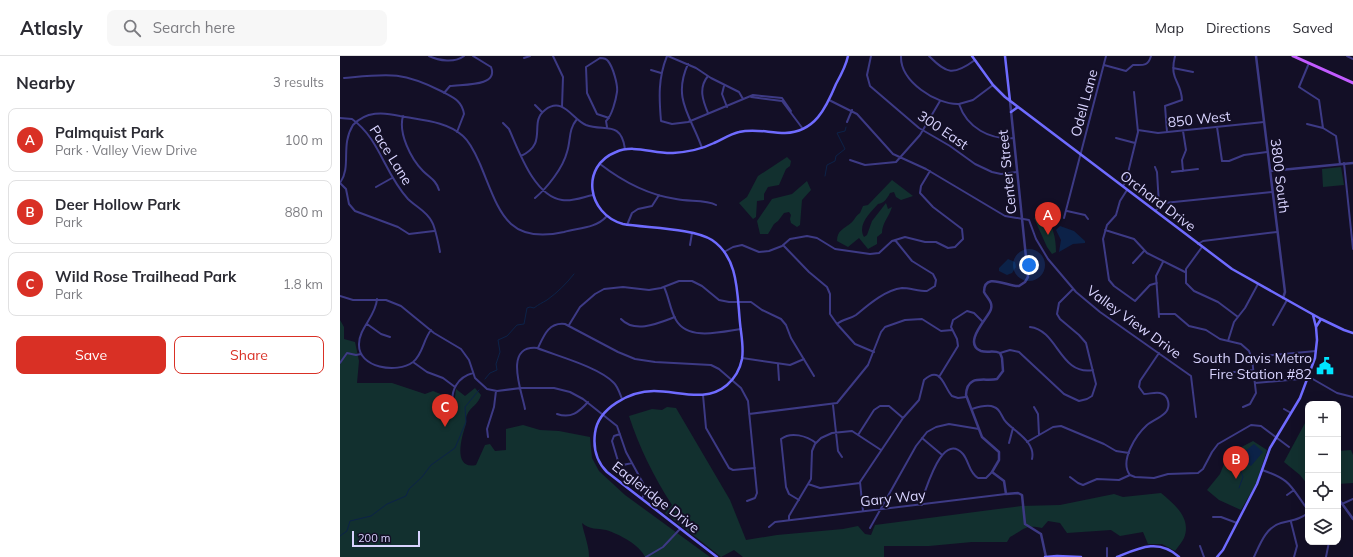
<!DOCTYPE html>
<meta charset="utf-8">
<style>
body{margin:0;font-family:Mulish,sans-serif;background:#f7f7f7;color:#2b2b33}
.controls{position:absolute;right:12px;bottom:12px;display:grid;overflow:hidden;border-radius:8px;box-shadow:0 4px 16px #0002}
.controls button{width:36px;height:36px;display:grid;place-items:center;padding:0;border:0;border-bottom:1px solid #e1e1e2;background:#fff;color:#2b2b33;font:20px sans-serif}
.scale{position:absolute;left:12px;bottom:10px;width:68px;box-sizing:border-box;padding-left:4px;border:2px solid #d9d4ff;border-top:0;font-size:11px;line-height:14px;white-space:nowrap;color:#d9d4ff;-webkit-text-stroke:3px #130f26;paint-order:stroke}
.you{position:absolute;left:689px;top:209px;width:14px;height:14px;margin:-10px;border:3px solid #fff;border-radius:50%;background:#1a73e8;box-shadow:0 0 0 6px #1a73e833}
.badge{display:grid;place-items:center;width:26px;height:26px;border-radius:50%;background:#d93025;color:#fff;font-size:13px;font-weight:700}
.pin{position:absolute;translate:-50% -33px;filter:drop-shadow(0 1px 2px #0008)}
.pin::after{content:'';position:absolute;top:21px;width:14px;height:12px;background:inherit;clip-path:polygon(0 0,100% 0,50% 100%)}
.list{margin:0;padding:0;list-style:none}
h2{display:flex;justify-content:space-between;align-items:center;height:52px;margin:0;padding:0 16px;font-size:17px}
h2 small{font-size:13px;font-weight:400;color:#7c7c81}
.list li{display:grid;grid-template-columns:26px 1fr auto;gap:12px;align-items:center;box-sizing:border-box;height:64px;margin:0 8px 8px;padding:0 8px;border:1px solid #e1e1e2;border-radius:8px}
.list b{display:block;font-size:15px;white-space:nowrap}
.list p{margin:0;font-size:13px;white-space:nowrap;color:#7c7c81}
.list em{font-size:13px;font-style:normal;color:#7c7c81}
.actions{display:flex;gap:8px;padding:12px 16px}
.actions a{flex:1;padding:9px 0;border:1px solid #d93025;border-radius:8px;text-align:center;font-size:14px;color:#d93025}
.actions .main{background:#d93025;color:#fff}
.icon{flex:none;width:22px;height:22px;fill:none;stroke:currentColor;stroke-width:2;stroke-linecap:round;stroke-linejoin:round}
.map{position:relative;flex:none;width:1013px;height:501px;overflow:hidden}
header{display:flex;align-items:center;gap:24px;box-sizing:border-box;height:56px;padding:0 20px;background:#fff;border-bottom:1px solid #e1e1e2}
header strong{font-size:19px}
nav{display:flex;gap:22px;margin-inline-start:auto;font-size:14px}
.search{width:280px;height:36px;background:#f7f7f7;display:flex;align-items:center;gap:10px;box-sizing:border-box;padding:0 14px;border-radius:8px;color:#7c7c81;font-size:15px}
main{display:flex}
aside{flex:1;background:#fff}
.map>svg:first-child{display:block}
</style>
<header>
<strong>Atlasly</strong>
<div class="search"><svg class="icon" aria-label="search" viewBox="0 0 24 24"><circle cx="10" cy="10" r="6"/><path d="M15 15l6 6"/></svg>Search here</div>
<nav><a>Map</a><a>Directions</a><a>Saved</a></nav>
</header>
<main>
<aside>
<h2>Nearby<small>3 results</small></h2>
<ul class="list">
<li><span class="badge">A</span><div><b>Palmquist Park</b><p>Park · Valley View Drive</p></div><em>100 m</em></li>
<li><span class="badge">B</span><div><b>Deer Hollow Park</b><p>Park</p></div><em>880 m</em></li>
<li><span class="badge">C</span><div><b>Wild Rose Trailhead Park</b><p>Park</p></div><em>1.8 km</em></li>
</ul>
<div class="actions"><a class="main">Save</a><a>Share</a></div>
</aside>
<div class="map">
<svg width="1013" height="501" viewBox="0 0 1013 501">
<rect width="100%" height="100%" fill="#130f26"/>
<!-- green -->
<path fill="#12302f" d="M447 101 451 105 450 110 446 113 439 129 428 131 424 138V144L417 145 416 161 413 163 399 147 407 141 418 120Z
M1001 111 1004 129 983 131 982 113Z
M552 124 573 140 561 144 556 141 554 136 550 137C547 143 544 147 538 148 530 157 517 169 524 181L527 179 532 165 546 147 548 153 552 151C549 161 542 167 542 177L537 181V188L528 193 519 182 508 191 497 185C497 174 504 173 511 167 515 164 515 160 520 157L523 150 528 149Z
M467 125 471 134 462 144 460 169 457 171 451 167 450 163 451 159 449 156 444 157 438 165 434 168 428 178H420L417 165 432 143 452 138Z
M702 158C713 167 716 182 716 196L712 198 707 191 694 162Z
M0 264 4 271V283L15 286 19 305 17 327H52L85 338 93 335 108 341 111 349H114L116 333 125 340 135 332 141 339C139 348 130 351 127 359 125 363 127 367 125 371 121 383 113 414 136 409L145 389 150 388 155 395 166 394V373L183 369 200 374 219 375 250 381 252 402 259 415 285 439 370 501H305C300 489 279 478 266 474 257 472 250 474 242 467 244 479 249 489 249 501H0Z
M327 351 336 352 390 444 406 484 437 479 503 473 518 470 525 478 531 479 535 469 681 450 720 449 774 438 783 441 821 437C834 448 852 462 844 482 842 486 838 491 835 495L822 488H808L803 476 780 480 771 474 727 477 720 467 708 465 702 472C684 468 684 474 670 481L667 486H632L589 490H544V501H403L394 494 381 501 325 457 332 449C314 421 299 391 289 360L312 353 322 354Z
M965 367H968V429L960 419 944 406Z
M913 385 927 394 916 428 901 454 879 444 867 434 880 418 888 398Z
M1011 394 1013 399V427L998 428V395Z"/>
<!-- water -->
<path fill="#0c2248" d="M720 170 734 175 745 185V187L733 188 719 196 721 184 716 174Z
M668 203 675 206 676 211 672 217 667 219 659 215V212Z
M914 388 923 396 911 410 899 403V400Z"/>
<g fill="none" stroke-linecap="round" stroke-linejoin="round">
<!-- stream -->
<path stroke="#0c2248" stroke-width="1" d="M485 120 487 109 495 105 496 100 505 93 497 77 505 75 506 71
M145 323 150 317 157 314 156 308 160 296 158 284 167 280 177 269 184 268 187 252 190 251 194 252C199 248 202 247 207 244 218 236 226 228 234 218
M899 432 903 421 900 413 905 407
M0 480 7 475 10 465 31 460 47 448 66 440 69 433 82 421 91 409 115 392 126 366 125 351 139 334"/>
<!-- minor -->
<path stroke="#3d3a85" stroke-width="2" d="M89 0C99 5 115 7 124 0
M213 0 223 21 222 51
M327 0C318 22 319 42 321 65L332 68 348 66 413 39 442 42 451 55
M328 0 356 12 371 22 399 36 403 43
M531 0 527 19 530 30 579 72 610 90 635 108 652 116 661 118 677 116
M561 0C560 25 596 49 619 48 627 72 650 84 674 82
M589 0C607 18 613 20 635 4
M1007 0 1013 3
M184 2 190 0
M969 7 959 31 979 44 983 72 996 80 1000 108
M348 8C332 43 351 60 362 92
M764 9 786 15 793 9C802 9 808 11 811 0
M833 12 853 16
M311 14 321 17
M368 20C358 32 363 45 368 57
M4 22C48 18 61 15 101 35 112 41 122 44 124 58L117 76
M384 30 382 38 387 51
M104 37 110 30C122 28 159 31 151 11L133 0
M411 41 442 45 463 73
M489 44 517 58 553 98 586 113 665 160 689 164 696 183 708 203 736 236 760 256 851 320 856 361
M619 48 633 44 653 29
M195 49 202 56
M63 60C58 77 71 103 83 115 90 122 96 124 99 134
M0 62 12 63C40 83 44 117 68 143 76 151 87 155 92 166 95 171 99 190 100 196
M507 66 512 54
M163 67 169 73C179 95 194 140 222 144 232 146 243 141 253 139
M967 68 983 72
M267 71 266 65C272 60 276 43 277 36 278 29 273 11 268 5 266 2 263 2 260 2L246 11 247 37 257 58 269 62
M877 71 882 105H889L904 99 927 96
M798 74 818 77 924 66
M843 75 846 94 842 104 843 115
M827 76 825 50 842 44C841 24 829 25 835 0
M776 82 795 87
M181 100C209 87 188 67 205 54 223 40 232 63 246 69 264 76 281 64 285 93
M510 104 525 109 556 106 580 79 600 45
M1004 107 1013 193
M260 108C282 125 309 139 336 143 348 146 366 143 376 149
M815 111 817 116 819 149
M832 116 858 113
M0 127C12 110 0 90 13 69 26 55 43 56 60 60 80 64 107 65 123 80 131 87 136 99 140 108 159 153 165 189 224 176 238 172 256 172 266 161
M0 127 6 133 9 148 15 155 58 171 69 178 94 175
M783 130 786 125 798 76 794 36
M36 131 52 122
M787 134 780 145 776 159 767 169 763 183 769 224 774 230 795 245 810 229 817 227
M195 142C207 132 223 112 227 96 231 84 228 74 237 63
M727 155 745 159 748 163
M815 155 820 150 824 147 932 136
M724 162 766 0
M287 169 292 157 298 153 312 150 319 139
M765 174 794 183 807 197 845 216
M858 188 863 185 937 176
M350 189 352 177
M443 189 469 216 487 231 490 238V258L497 268 515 288 534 296
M862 191 846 213V227L854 235 878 246 898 261
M384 196 393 191 402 189 419 196 429 195 442 190 450 183 467 180 477 182 495 193 530 198 539 197 552 185 565 181 585 186H596L608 192 615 191 623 183 622 173 593 151 580 137 581 130 590 115
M793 207 804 195
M324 231C329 241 330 254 336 264 348 285 381 276 401 273
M0 240 13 244H46L61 250 94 277 121 293 129 304 135 322 147 333 157 335 181 332H214L230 336 243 343 277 370 286 396 304 429 305 435 302 443
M37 243C36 260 19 272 19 288 18 312 57 318 73 306 83 298 83 284 91 274
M820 258H835L849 270 866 274 880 283 901 288 909 295 912 303 916 337 910 348 903 351
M819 261 816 220 823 206
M281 263C295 278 319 267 335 261
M27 268 41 278 50 281
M497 268C503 263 510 263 516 259 528 249 545 234 562 232 570 232 578 235 587 235L595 230 596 224 593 218 572 205 555 184
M229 269 240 251 255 238 264 233 283 231 309 234 321 232 339 225H352L362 230 379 244 389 246H411L422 254 441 263 446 269 451 282 474 320
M933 269 947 244
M690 271C718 274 720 320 753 314
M888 285 894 266 905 252 918 228
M198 292C204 279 209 266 225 268L278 296 295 303 315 306 371 309 379 313 401 332 408 345 417 437 415 442 407 445
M660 297 670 294 679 296 724 338 739 345 747 343 752 340 756 328 746 287 739 279 720 263 717 258 719 247 733 233
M912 301 976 295
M402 302 450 309 464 303
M73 306 87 316 103 322 115 331
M0 307 7 297 16 299 21 298
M438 308 439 324
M885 317 913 314
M599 321 618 290 617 283 611 271 613 264 627 255 634 257 642 265
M915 327 971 322 997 337 1013 341
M363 339 366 372 389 412 393 414 415 412
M493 349 498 395 502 401
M113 350C110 334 118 321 133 317
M694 351 698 358 699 379
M185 353C182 336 163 289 197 292 217 300 259 311 274 327 278 331 280 338 282 343
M632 353C638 351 648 348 654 351 661 353 661 361 666 366 675 376 696 386 692 403
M944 353 951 357
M217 358C231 363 239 356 248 346
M409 358 497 347 528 309 541 276 545 271 565 264 582 263 601 275 612 274
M280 378 274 380 272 385 278 405 283 409 292 407
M518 379 534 354 540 350H549L563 362
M148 381 147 373 154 351 156 335
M582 382 601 398
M687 386 713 371 721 370 764 388 776 395 789 397
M669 387 673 372
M922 414C952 424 950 430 968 454
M790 419 795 421 814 422 828 418 858 417 863 413 872 396 878 388 911 369 921 370 949 391
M790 419C779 405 796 379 807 369 812 365 820 362 825 357 831 351 829 339 820 337 815 336 809 338 804 338L799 331 800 325 819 297
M730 421 738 427 743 429 757 423 779 424 790 419
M468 428 480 432 520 427
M947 439 954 434
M459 444 449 438 446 431 441 383C451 375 467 380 476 387
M1002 448 1013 443
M582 449V443C587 432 602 375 623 398 629 405 629 417 638 422H646L652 416
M523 455 520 426 563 362 579 344 584 324C601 308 604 332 612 340L618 342 626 341
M873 461H881L897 467
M449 464V460L471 423 472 395 475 388 481 382 492 377 512 375 541 394
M951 466 957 490 954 501
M429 471 435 466 666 438
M530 472 576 390 587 376 596 371 609 368 639 373
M860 490 864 501
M767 492V501
M306 501 323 491 340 473
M914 501C920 488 926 471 941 467 952 464 959 464 968 457
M986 501 989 486"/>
<!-- tertiary -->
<path stroke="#3d3a85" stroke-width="2.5" d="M916 0 945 236 943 242
M670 45 688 221 685 226 679 230C668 231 644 215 644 236 647 242 653 246 651 253 650 260 621 287 641 295 647 297 654 294 660 297L662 302 663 315 657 323C645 326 627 317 626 339L642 381 659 396V404L652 416 664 425 666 438 678 437 682 439 685 468 701 478 706 501
M930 115 1013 107
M998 442 1013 463"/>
<!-- secondary -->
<path stroke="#6f6bff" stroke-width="2.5" d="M632 0 653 29 665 41 892 213 981 263 1004 274 1013 277
M665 0 670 45
M671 56 678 51
M973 259 976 271
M377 501 267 416C257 406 253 392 255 377 258 352 290 335 314 335 339 335 366 347 387 329 395 322 400 313 402 303 404 291 401 278 400 267 397 238 399 202 372 184 354 172 305 172 283 168 247 158 240 110 276 96 294 88 314 98 333 97 347 96 362 93 374 87 383 83 390 78 399 76 415 72 429 77 445 77 475 76 486 52 496 28 501 19 506 10 508 0
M705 501 717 500 741 501
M777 501C799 492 819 482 839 501
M877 501 883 494 917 428 930 392 960 342 975 302 977 284 976 271 981 263"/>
<!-- primary -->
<path stroke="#c25bff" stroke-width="3" d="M953 0 1013 27"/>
</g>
<!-- icons -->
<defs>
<g id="civic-bare" transform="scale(1.38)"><path d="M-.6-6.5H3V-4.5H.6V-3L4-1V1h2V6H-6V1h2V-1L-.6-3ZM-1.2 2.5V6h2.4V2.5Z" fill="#00e5ff" stroke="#130f26" stroke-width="2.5" paint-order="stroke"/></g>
</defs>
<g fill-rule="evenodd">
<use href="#civic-bare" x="985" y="310"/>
</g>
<g text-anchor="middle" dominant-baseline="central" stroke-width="4" stroke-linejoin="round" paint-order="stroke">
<!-- street labels -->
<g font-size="14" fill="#d9d4ff" stroke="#130f26">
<text transform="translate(744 47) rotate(-75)">Odell Lane</text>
<text transform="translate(859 63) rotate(-6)">850 West</text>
<text transform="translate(603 74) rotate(34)">300 East</text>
<text transform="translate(51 99) rotate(58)">Pace Lane</text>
<text transform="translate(667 116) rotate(-96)">Center Street</text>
<text transform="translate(940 120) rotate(83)">3800 South</text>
<text transform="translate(818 145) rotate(37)">Orchard Drive</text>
<text transform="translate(794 266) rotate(36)">Valley View Drive</text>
<text transform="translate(316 441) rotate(38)">Eagleridge Drive</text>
<text transform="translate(553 442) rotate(-6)">Gary Way</text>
</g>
<!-- poi labels -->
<g font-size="14" fill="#d9d4ff" stroke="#130f26" text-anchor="end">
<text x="972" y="302">South Davis Metro<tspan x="972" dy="16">Fire Station #82</tspan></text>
</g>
</g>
</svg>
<div class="controls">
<button>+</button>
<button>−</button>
<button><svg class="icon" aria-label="locate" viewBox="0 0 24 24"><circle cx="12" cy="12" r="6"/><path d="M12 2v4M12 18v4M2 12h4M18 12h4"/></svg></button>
<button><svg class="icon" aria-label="layers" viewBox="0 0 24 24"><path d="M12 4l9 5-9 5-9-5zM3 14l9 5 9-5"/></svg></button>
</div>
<div class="scale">200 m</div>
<div class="you"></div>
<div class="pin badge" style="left:708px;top:179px">A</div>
<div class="pin badge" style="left:896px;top:423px">B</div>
<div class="pin badge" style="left:105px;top:371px">C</div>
</div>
</main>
